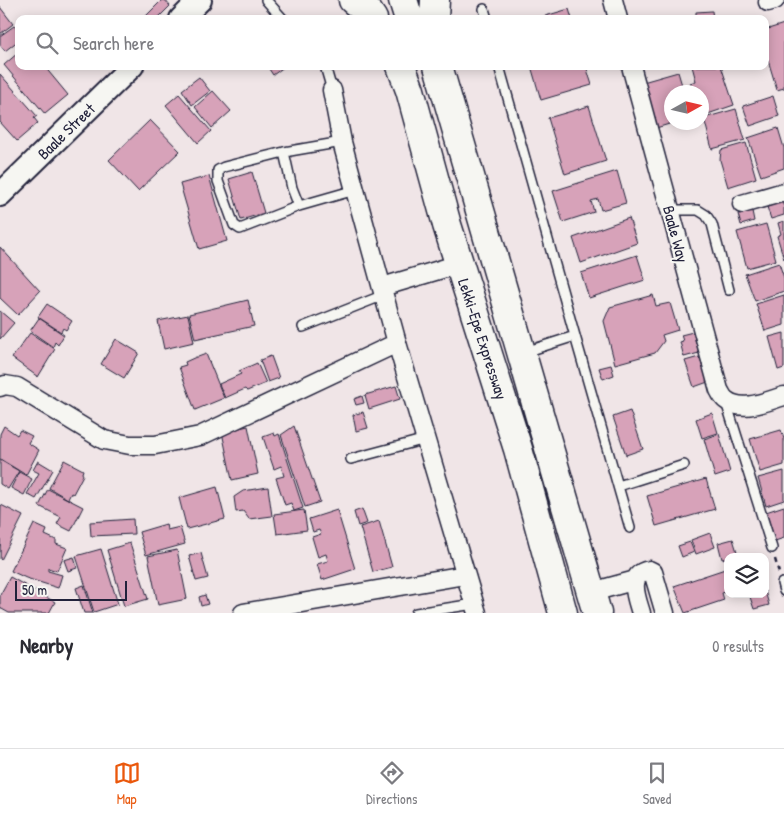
<!DOCTYPE html>
<style>
body{margin:0;font-family:"Patrick Hand",sans-serif;background:#f7f7f7;color:#2b2b33}
.controls{position:absolute;right:15px;bottom:15px;display:grid;overflow:hidden;border-radius:10px;box-shadow:0 2px 12px #0003}
.controls button{width:45px;height:45px;display:grid;place-items:center;padding:0;border:0;border-bottom:1px solid #e1e1e2;background:#fff;color:#2b2b33;font:25px sans-serif}
.compass{position:absolute;left:664px;top:85px;width:45px;height:45px;border-radius:50%;background:#fff;box-shadow:0 2px 12px #0003;rotate:82deg}
.scale{position:absolute;left:15px;bottom:12px;width:112px;box-sizing:border-box;padding-left:5px;border:2px solid #22223b;border-top:0;font-size:14px;line-height:18px;white-space:nowrap;color:#22223b;-webkit-text-stroke:4px #f6f6f2;paint-order:stroke}
.list{margin:0;padding:0;list-style:none}
h2{display:flex;justify-content:space-between;align-items:center;height:65px;margin:0;padding:0 20px;font-size:21px}
h2 small{font-size:16px;font-weight:400;color:#7c7c81}
.icon{flex:none;width:28px;height:28px;fill:none;stroke:currentColor;stroke-width:2;stroke-linecap:round;stroke-linejoin:round}
.map{position:relative;flex:none;width:784px;height:613px;overflow:hidden}
.search{position:absolute;background:#fff;box-shadow:0 2px 12px #0003;left:15px;right:15px;top:15px;height:55px;display:flex;align-items:center;gap:12px;box-sizing:border-box;padding:0 18px;border-radius:10px;color:#7c7c81;font-size:19px}
.sheet{height:135px;background:#fff}
nav{display:flex;justify-content:space-around;align-items:center;box-sizing:border-box;height:70px;border-top:1px solid #e1e1e2;background:#fff;font-size:14px;color:#7c7c81}
nav a{display:grid;justify-items:center;gap:2px}
nav .on{color:#ea580c}
.map>svg:first-child{display:block}
</style>
<div class="map">
<svg width="784" height="613" viewBox="0 0 784 613">
<rect width="100%" height="100%" fill="#f0e5e7"/>
<filter id="ink" filterUnits="userSpaceOnUse"><feTurbulence type="fractalNoise" baseFrequency=".02" numOctaves="2"/><feDisplacementMap in="SourceGraphic" scale="10" xChannelSelector="R" yChannelSelector="G"/><feConvolveMatrix kernelMatrix="1 2 1 2 8 2 1 2 1" color-interpolation-filters="sRGB"/></filter>
<g filter="url(#ink)">
<!-- building -->
<path fill="#d7a2b9" stroke="#22223b" d="M162 0H165L170 6 157 19H149L146 16Z
M0 7 13 24 0 34V30L1 29 0 28Z
M569 9 572 19H535Z
M712 11 713 19H696V12Z
M784 24V88L777 90 765 50V30Z
M14 26 19 32V40L5 51 0 45V36Z
M19 52V66H44L68 95 45 114 4 65Z
M267 66H285L273 75Z
M531 66H586L592 85 541 100Z
M692 66H721L734 105 702 116V92H694L690 83 696 81Z
M678 72 684 92H672V122H676L656 128 643 82Z
M0 74 37 116 34 118 38 123 17 141 0 122Z
M199 77 210 91 192 105 182 90Z
M213 91 231 111 212 128 195 107Z
M179 94 211 131 198 143 166 105Z
M773 96 779 116 750 126 743 106Z
M589 106 606 161 565 174 548 118Z
M736 109 745 140 712 149 704 118Z
M150 120 180 151 138 191 109 160Z
M778 128 784 148V168L761 176 748 138Z
M746 143 756 178 728 187 720 160 721 150Z
M617 171 626 203 601 210 598 199 591 201 594 212 563 222 553 191Z
M252 172 264 213 241 220 229 179Z
M209 176 227 241 199 249 180 184Z
M782 202 784 207V215L771 219 767 207Z
M752 211 754 221 741 225 738 214Z
M629 218 637 243 581 263 573 238Z
M784 221V259L777 236 781 234 778 223Z
M766 224 776 260 747 268 737 232Z
M0 247 40 291 18 315 0 298Z
M637 255 645 280 589 298 581 273Z
M779 263 784 278V291L755 301 745 274Z
M653 295 656 306 670 303 678 330 662 335 664 341 655 353 615 364 604 321 610 307Z
M784 295V325L765 331 756 304Z
M248 300 254 326 195 339 189 314Z
M47 304 72 321 66 330 63 328 61 332 38 317Z
M0 311 14 323 0 339Z
M188 315 194 342 164 349 158 321Z
M39 318 64 335 58 345 55 342 53 347 30 331Z
M693 332 699 353 684 357 680 342 683 341 681 335Z
M30 333 55 349 38 377 12 358Z
M784 333V368L778 370 769 337Z
M116 339 139 353 124 378 101 364Z
M206 354 224 398 195 410 179 367 186 365 185 362 196 357H198Z
M271 356 279 378 268 382 260 360Z
M699 357 708 382 694 387 685 361Z
M257 363 266 383 247 391 245 389 225 398 219 384 241 374 239 371Z
M611 365 614 375 603 379 599 368Z
M396 386 400 399 369 409 365 395Z
M362 396 364 403 356 405 354 399Z
M630 411 643 449 626 455 613 417Z
M363 412 368 428 356 431 353 415Z
M712 413 718 433 702 438 696 419Z
M4 426 17 435 20 430 32 436 28 443 39 450 26 475 0 459V434Z
M248 426 258 474 232 480 222 432Z
M294 426 320 502 305 507 281 435Z
M781 430 784 439V465L760 472 750 439Z
M274 433 275 436 279 434 303 508 294 511 291 503 285 505 276 478 284 476 281 466 274 469 263 437Z
M719 434 730 472 715 477 704 439Z
M0 460 19 471 8 489 0 484Z
M64 460 83 470 82 473 83 475 73 494 71 493 68 499 49 488Z
M38 461 53 470 36 499 27 494 39 473 33 470Z
M784 471V500L766 506 758 478Z
M19 472 32 479 24 495 11 488Z
M706 479 715 509 656 526 647 496Z
M217 487 225 519 187 529 179 498Z
M268 487 272 516 249 519 243 511 236 512 234 497 243 491Z
M48 489 83 507 71 531 57 524 61 517 39 506Z
M1 505 23 516 1 560 0 559Z
M784 506V538L775 541 766 512Z
M362 509 367 523 358 526 354 512Z
M304 510 307 530 277 534 274 514Z
M337 510 355 569 322 580 317 564 328 561 326 554 318 557 312 537 321 534 319 530 313 532 309 519Z
M133 519 134 534 91 536 90 522Z
M379 521 392 567 373 572 360 527Z
M34 524 47 530 45 535 56 540V544L67 548 57 571 48 568V571L62 575 58 588 26 578 11 571Z
M166 524 167 530 180 527 185 544 146 555 139 532Z
M710 533 715 547 696 554 691 540Z
M733 539 738 555 722 559 718 543Z
M690 542 694 552 682 557 678 546Z
M130 543 148 599 124 606 107 550Z
M101 549 118 604 94 612 76 556Z
M177 550 187 599 158 605 148 556Z
M201 553 208 578 196 581 189 556Z
M74 557 77 568 68 571 64 560Z
M728 568V591L722 593 724 600 685 613 674 586Z
M10 577 55 602 49 613H9L0 608V595Z
M84 585 93 613H84L76 588Z
M765 591 769 605 754 609 749 594H765Z
M205 595 208 604 201 606 199 597Z"/>
<g fill="none" stroke-linecap="round" stroke-linejoin="round">
<!-- service casing -->
<g stroke="#22223b" stroke-width="12">
<path id="service" d="M266 0 283 19
M484 9 487 19
M325 66 332 90
M499 66 575 336 525 352
M342 142 284 152 292 188 299 206 355 190
M284 152 224 167 218 170V181L234 225 240 229 299 206
M669 210H698L706 215 712 224 729 290
M303 327 384 295
M575 336 630 528
M726 402 772 548
M351 459 426 439
M618 486 684 465
M782 583 784 591
M416 613 474 604"/>
</g>
<!-- minor casing -->
<g stroke="#22223b" stroke-width="21">
<path id="minor" d="M613 0 618 19
M768 2 775 0
M631 66 719 390C721 393 723 398 726 400 742 413 767 401 784 396
M332 90 342 142 355 190 397 343 477 613
M742 204 784 192
M382 287 459 264
M0 387 5 385 17 387 104 440 130 445H155L200 436 397 343
M592 592 636 580
M243 613 465 575
M641 613C637 599 626 574 649 570L653 572 665 613"/>
</g>
<!-- tertiary casing -->
<g stroke="#22223b" stroke-width="26">
<path id="tertiary" d="M181 19 200 0
M0 195 132 66"/>
</g>
<!-- trunk casing -->
<g stroke="#22223b" stroke-width="31">
<path id="trunk" d="M353 0 369 13 373 19
M403 0 409 19
M434 19 435 0
M401 66 410 90 447 225 518 449 563 613
M438 66 597 613"/>
</g>
<!-- path -->
<path stroke="#22223b" stroke-width="2.5" stroke-dasharray="5 4" stroke-linecap="butt" d="M775 559 779 573"/>
<!-- service -->
<use href="#service" stroke="#f6f6f2" stroke-width="9"/>
<!-- minor -->
<use href="#minor" stroke="#f6f6f2" stroke-width="18"/>
<!-- tertiary -->
<use href="#tertiary" stroke="#f6f6f2" stroke-width="22"/>
<!-- trunk -->
<use href="#trunk" stroke="#f6f6f2" stroke-width="28"/>
</g>
</g>
<g text-anchor="middle" dominant-baseline="central" stroke-width="4" stroke-linejoin="round" paint-order="stroke">
<!-- street labels -->
<g font-size="16" fill="#22223b" stroke="#f6f6f2">
<text transform="translate(66 131) rotate(-44)">Baale Street</text>
<text transform="translate(676 234) rotate(75)">Baale Way</text>
<text transform="translate(483 339) rotate(72)">Lekki-Epe Expressway</text>
</g>
</g>
</svg>
<div class="controls">
<button><svg class="icon" aria-label="layers" viewBox="0 0 24 24"><path d="M12 4l9 5-9 5-9-5zM3 14l9 5 9-5"/></svg></button>
</div>
<svg class="compass" viewBox="-18 -18 36 36"><path d="M0-13l5 13h-10z" fill="#e53935"/><path d="M0 13l5-13h-10z" fill="#7c7c81"/></svg>
<div class="scale">50 m</div>
<div class="search"><svg class="icon" aria-label="search" viewBox="0 0 24 24"><circle cx="10" cy="10" r="6"/><path d="M15 15l6 6"/></svg>Search here</div>
</div>
<section class="sheet">
<h2>Nearby<small>0 results</small></h2>
<ul class="list">
</ul>
</section>
<nav>
<a class="on"><svg class="icon" aria-label="map" viewBox="0 0 24 24"><path d="M3 6l6-2 6 2 6-2v14l-6 2-6-2-6 2zM9 4v14M15 6v14"/></svg>Map</a>
<a><svg class="icon" aria-label="directions" viewBox="0 0 24 24"><path d="M12 3l9 9-9 9-9-9zM9 14v-3h6M13 9l2 2-2 2"/></svg>Directions</a>
<a><svg class="icon" aria-label="saved" viewBox="0 0 24 24"><path d="M7 4h10v16l-5-4-5 4z"/></svg>Saved</a>
</nav>
